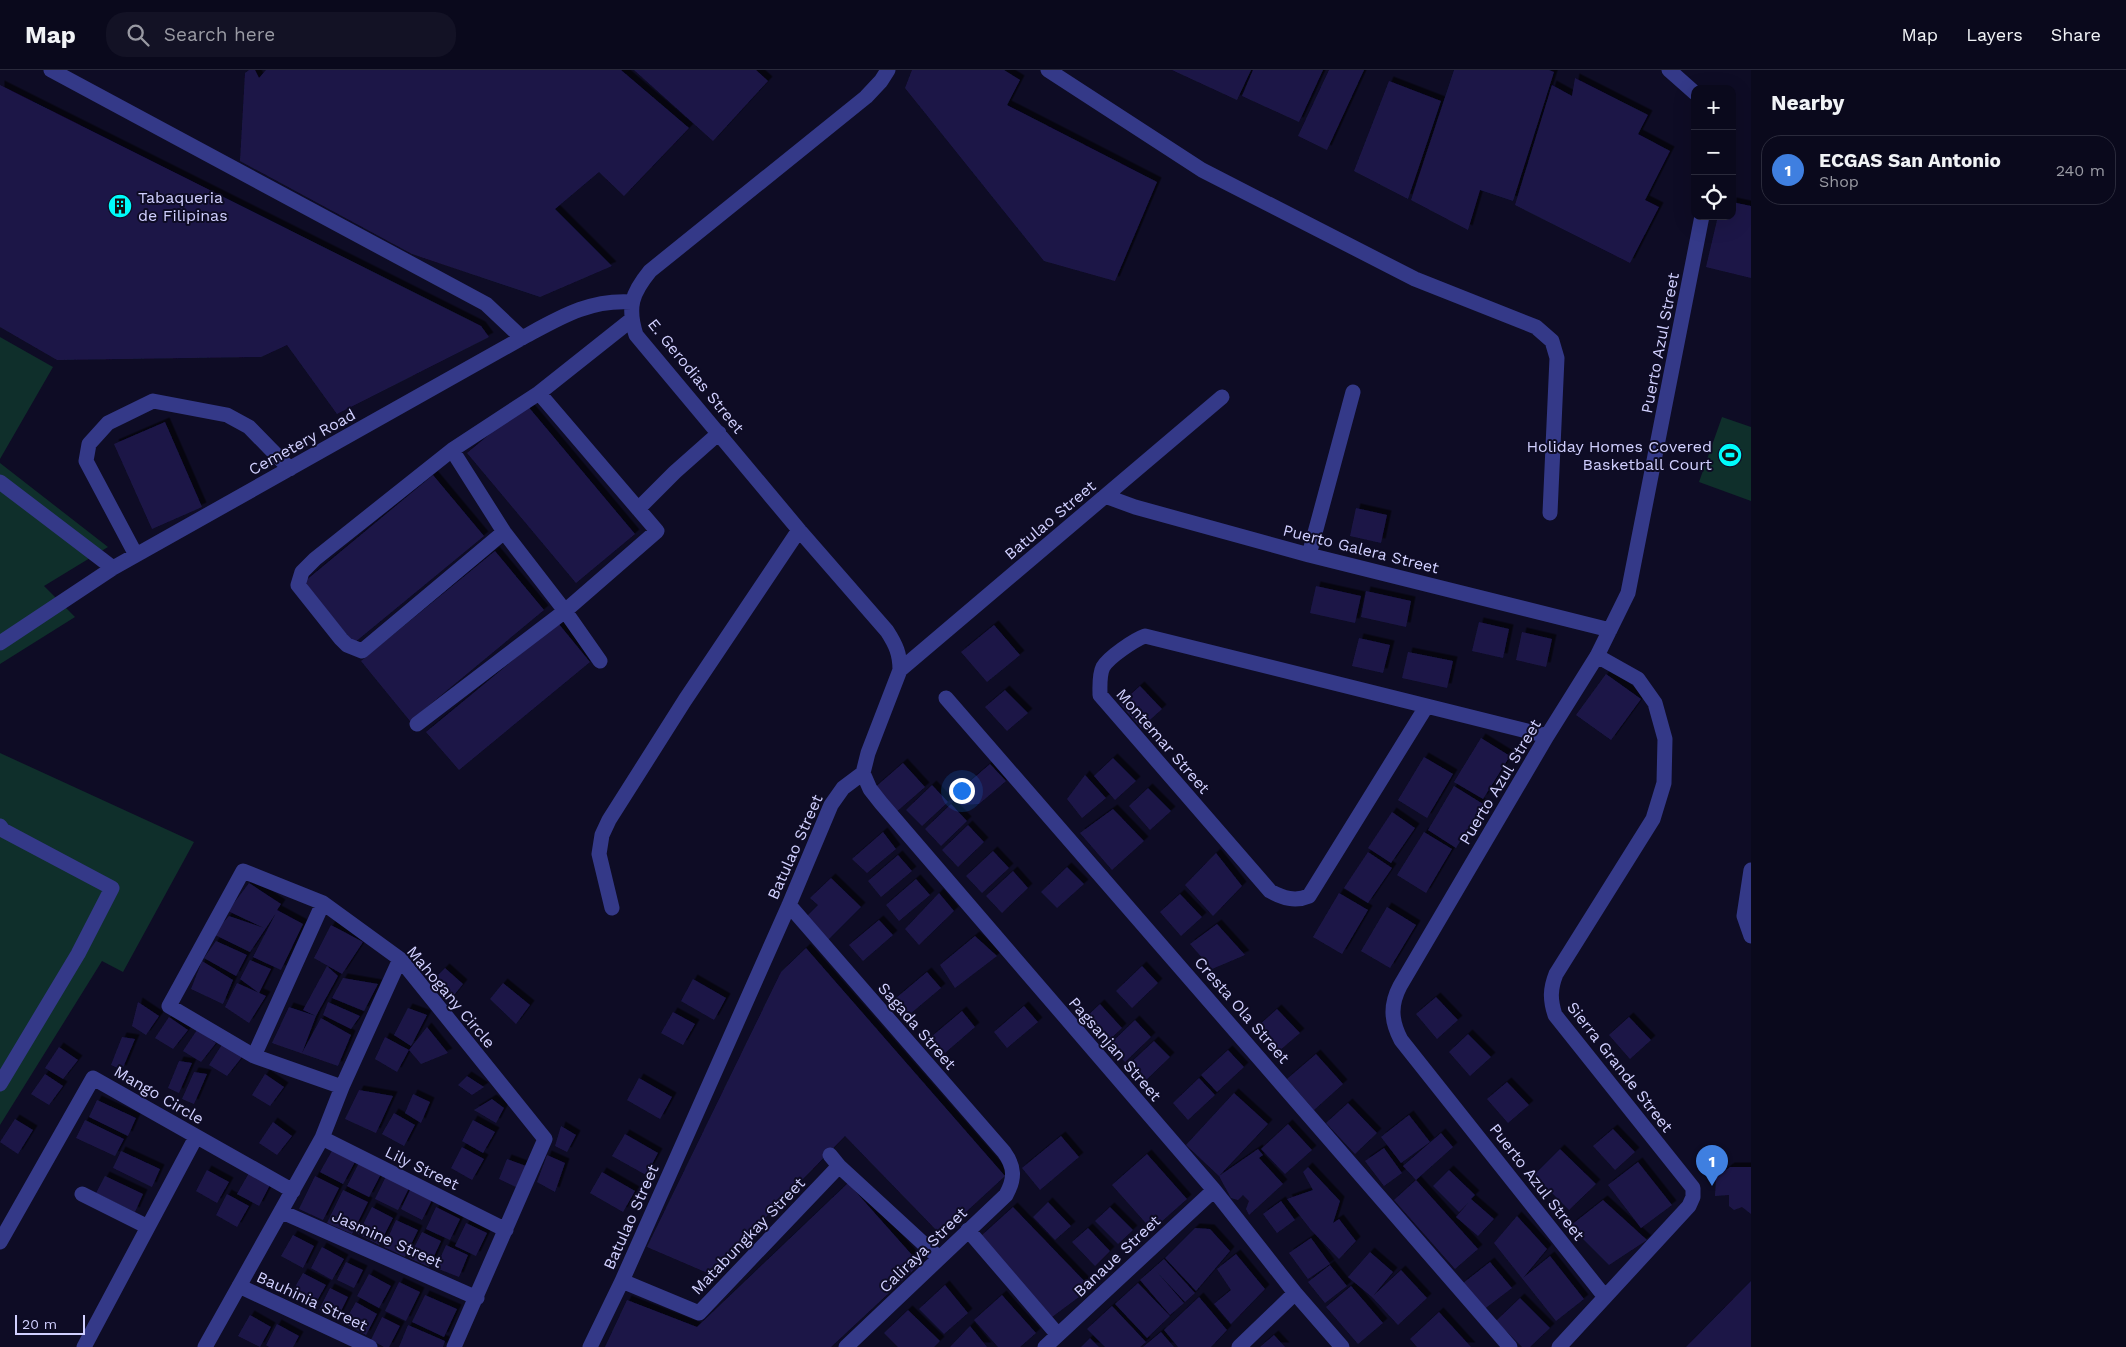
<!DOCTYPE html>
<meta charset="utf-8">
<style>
body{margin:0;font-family:"Work Sans",sans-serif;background:#131225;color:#f1f3f6}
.controls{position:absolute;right:15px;top:15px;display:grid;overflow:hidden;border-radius:10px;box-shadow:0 5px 20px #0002}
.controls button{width:45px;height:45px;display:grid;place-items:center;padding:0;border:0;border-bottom:1px solid #2a2a3b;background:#0a091c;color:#f1f3f6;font:25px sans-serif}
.scale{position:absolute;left:15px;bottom:12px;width:70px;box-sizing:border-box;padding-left:5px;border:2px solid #d1d0ff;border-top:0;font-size:14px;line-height:18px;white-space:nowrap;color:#d1d0ff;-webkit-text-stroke:4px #0e0c25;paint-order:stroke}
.you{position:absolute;left:961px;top:720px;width:18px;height:18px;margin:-12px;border:4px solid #fff;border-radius:50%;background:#1a73e8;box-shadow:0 0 0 8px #1a73e833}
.badge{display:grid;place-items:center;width:32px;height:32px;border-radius:50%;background:#0f766e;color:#fff;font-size:16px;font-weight:700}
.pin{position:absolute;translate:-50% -41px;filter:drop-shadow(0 1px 2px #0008)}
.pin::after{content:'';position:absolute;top:26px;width:18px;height:15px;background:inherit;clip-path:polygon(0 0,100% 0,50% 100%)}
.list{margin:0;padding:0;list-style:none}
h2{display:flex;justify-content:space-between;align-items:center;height:65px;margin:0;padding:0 20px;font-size:21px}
h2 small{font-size:16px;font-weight:400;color:#999aa3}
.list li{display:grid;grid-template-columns:32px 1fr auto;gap:15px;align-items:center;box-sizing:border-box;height:70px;margin:0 10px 10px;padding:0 10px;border:1px solid #2a2a3b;border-radius:20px}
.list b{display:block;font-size:19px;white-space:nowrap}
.list p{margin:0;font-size:16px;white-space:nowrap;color:#999aa3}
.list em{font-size:16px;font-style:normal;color:#999aa3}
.icon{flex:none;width:28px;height:28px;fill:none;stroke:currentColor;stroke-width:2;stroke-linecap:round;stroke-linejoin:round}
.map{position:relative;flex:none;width:1751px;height:1277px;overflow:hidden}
header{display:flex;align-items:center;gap:30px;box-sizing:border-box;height:70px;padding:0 25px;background:#0a091c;border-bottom:1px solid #2a2a3b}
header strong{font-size:24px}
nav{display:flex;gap:28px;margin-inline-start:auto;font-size:18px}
.search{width:350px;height:45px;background:#131225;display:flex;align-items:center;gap:12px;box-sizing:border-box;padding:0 18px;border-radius:20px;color:#999aa3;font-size:19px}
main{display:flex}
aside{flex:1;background:#0a091c}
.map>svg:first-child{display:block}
</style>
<header>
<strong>Map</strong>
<div class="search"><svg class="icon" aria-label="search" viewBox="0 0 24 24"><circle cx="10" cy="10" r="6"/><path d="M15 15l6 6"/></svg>Search here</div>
<nav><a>Map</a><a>Layers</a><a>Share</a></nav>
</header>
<main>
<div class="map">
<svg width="1751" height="1277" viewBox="0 0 1751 1277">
<defs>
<filter id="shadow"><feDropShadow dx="4.5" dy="-4.5" stdDeviation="0" flood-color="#0009"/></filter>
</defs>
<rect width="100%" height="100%" fill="#0e0c25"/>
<!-- green -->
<path fill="#0f2f2b" d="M0 267 53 297 0 389Z
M1722 347 1751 357V431L1699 412Z
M0 393 108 477 44 516 75 547 0 594Z
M0 683 194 772 123 902 102 891 0 1055Z"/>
<!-- building -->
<path fill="#1c1747" filter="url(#shadow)" d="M249 0H255L259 8 266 0H621L689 58 624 126 599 102 555 139 612 196 540 227 412 184 240 91 245 3Z
M634 0H756L768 11 713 71Z
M912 0H1004L1020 10 1007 35 1157 112 1115 211 1044 191 905 18Z
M1172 0H1251L1237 30Z
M1253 0H1323L1299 52 1242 26Z
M1329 0H1364L1327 80 1298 66Z
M1454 0H1549L1554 2 1513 131 1480 120 1468 160 1411 130Z
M1575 8 1648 45 1638 64 1670 81 1645 130 1659 137 1630 193 1515 135 1552 15 1572 26Z
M1389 11 1441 31 1408 129 1354 101Z
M0 15 481 256 489 267 337 344 287 275 261 287 57 290 0 257Z
M1732 132 1751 136V208L1706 197 1718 146H1732Z
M526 334 635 464 576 513 467 383Z
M165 352 202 437 152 459 114 374Z
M433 405 484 466 354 573 304 512Z
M1356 438 1387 445 1381 473 1350 466Z
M495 481 544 540 410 651 361 591Z
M1316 516 1361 526 1355 553 1310 543Z
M1366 521 1411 531 1406 557 1361 547Z
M1479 552 1509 559 1503 588 1472 581Z
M558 553 590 592 459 700 426 662Z
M994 555 1020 585 987 612 961 582Z
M1522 562 1552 569 1546 597 1516 590Z
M1359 568 1390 575 1383 603 1352 596Z
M1408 582 1453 591 1447 618 1402 608Z
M1606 604 1641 629 1611 670 1576 645Z
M1140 616 1162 639 1141 658 1120 634Z
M1005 620 1028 643 1007 661 985 637Z
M1481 668 1510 686 1483 729 1454 712Z
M1424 687 1453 704 1427 748 1398 730Z
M1113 688 1136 711 1115 730 1094 706Z
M903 693 925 717 894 744 872 720Z
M990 694 1006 711 979 734 961 735 954 725Z
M1085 705 1106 728 1082 748 1067 729Z
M932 715 948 732 922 756 906 740Z
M1454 716 1483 734 1456 778 1428 760Z
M1148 718 1171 741 1150 760 1129 736Z
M951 734 967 751 941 776 925 759Z
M1113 739 1144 771 1112 800 1080 763Z
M1392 742 1415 758 1391 793 1368 778Z
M968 755 984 772 958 797 942 780Z
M883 762 896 779 867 803 852 789Z
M1424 762 1452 779 1426 823 1397 805Z
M993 781 1009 798 982 823 966 806Z
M1368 782 1392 798 1368 833 1344 818Z
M1216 783 1242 816 1213 846 1185 815Z
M898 785 912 801 881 827 868 811Z
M1067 797 1084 814 1057 838 1041 822Z
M1013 801 1028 818 1002 843 986 826Z
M831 808 861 837 827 871 805 848 818 835 810 828Z
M916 809 930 825 899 851 886 835Z
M249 813 281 834 277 840 303 854 281 900 253 887 276 843 250 882 213 864 229 846 264 858 228 841Z
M939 823 954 841 919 875 905 859Z
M1339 823 1368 840 1342 884 1313 867Z
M1180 824 1202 847 1181 866 1160 842Z
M1387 837 1416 855 1390 898 1361 881Z
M879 850 893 865 863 891 849 875Z
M1217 854 1245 885 1212 899 1190 874Z
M331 855 363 872 342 904 314 888Z
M975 866 997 886 955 918 940 895Z
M216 871 247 885 236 906 204 888Z
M806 878 1005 1106 941 1165 845 1066 710 1204 647 1177 781 902Z
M250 890 271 899 259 923 240 909Z
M202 891 233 910 223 934 191 919Z
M327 896 338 906 316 946 303 940Z
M1142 896 1158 913 1132 938 1116 921Z
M445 898 463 914 450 930 433 910Z
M927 902 941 918 910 944 896 928Z
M343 908 378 914 364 941 332 928Z
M693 909 726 928 714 950 681 931Z
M237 913 266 926 249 953 225 937Z
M503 913 530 935 516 954 490 929Z
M1436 927 1458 950 1437 969 1416 944Z
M138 932 159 946 146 965 132 956Z
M328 932 360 946 351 959 323 945Z
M1100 934 1122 958 1107 972 1084 949Z
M1024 936 1038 952 1007 978 994 962Z
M289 937 316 946 302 983 321 948 351 965 338 996 272 973Z
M408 938 427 945 411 976 394 965Z
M1277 939 1300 963 1279 981 1257 957Z
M962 941 975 957 945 983 931 967Z
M673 942 695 954 683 975 661 963Z
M169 947 188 960 173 979 155 968Z
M1629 947 1651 970 1630 989 1609 965Z
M1135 950 1151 967 1125 992 1109 975Z
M427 957 448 983 421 994 409 980Z
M197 960 216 973 201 992 183 981Z
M1468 964 1491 987 1470 1006 1449 982Z
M122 967 135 969 122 1000 111 995Z
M385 967 409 980 397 1002 375 989Z
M1154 971 1170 987 1143 1013 1127 996Z
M223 973 242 987 227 1006 209 995Z
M59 977 78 990 63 1009 45 998Z
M1228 980 1244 997 1217 1022 1201 1005Z
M1316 984 1343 1014 1314 1040 1287 1009Z
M179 991 192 993 179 1023 168 1018Z
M194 1002 207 1004 194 1034 182 1029Z
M45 1004 63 1016 49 1035 31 1024Z
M265 1004 284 1017 270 1036 252 1025Z
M467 1006 484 1017 472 1025 458 1015Z
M639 1008 672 1027 660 1049 627 1030Z
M1199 1008 1215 1025 1188 1050 1173 1033Z
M1507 1012 1529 1035 1508 1053 1487 1029Z
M359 1020 393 1026 376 1063 345 1049Z
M1234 1023 1268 1054 1219 1106 1186 1075Z
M413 1024 430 1032 421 1053 405 1043Z
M492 1029 504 1038 496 1053 474 1040Z
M97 1030 136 1048 128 1066 89 1047Z
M1348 1033 1377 1063 1355 1084 1326 1053Z
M394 1043 415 1055 404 1076 382 1064Z
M1409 1045 1430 1072 1401 1093 1381 1067Z
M15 1049 33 1060 18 1084 0 1072Z
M85 1050 124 1069 115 1086 76 1068Z
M473 1050 495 1062 483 1083 462 1071Z
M273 1052 292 1066 277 1085 259 1073Z
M1288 1054 1312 1080 1285 1104 1261 1079Z
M561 1056 576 1065 567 1082 555 1076Z
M1613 1059 1635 1082 1615 1100 1593 1076Z
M1441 1063 1453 1077 1416 1110 1403 1096Z
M625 1064 658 1083 646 1105 612 1086Z
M1061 1066 1079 1087 1040 1120 1022 1098Z
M462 1077 484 1089 472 1110 451 1098Z
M1384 1078 1402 1103 1384 1116 1365 1091Z
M333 1079 356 1090 343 1114 320 1102Z
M1258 1079 1263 1085 1259 1088 1283 1114 1249 1145 1246 1139 1249 1131 1243 1125 1238 1130 1231 1128 1219 1106Z
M1560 1079 1596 1114 1569 1140 1534 1105Z
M121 1081 160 1099 152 1117 113 1098Z
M1147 1084 1187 1129 1152 1160 1112 1115Z
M547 1085 565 1093 555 1122 537 1112Z
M507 1089 526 1096 516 1117 499 1109Z
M1638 1092 1672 1135 1641 1158 1608 1115Z
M359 1093 381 1104 369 1127 347 1116Z
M1308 1097 1340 1131 1333 1153 1339 1149 1356 1171 1339 1189 1311 1160 1287 1129 1313 1120 1303 1102Z
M1730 1097H1751V1144L1742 1137 1734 1140 1729 1136V1125L1715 1126 1716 1108Z
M207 1100 229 1112 217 1133 196 1121Z
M1449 1100 1475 1125 1471 1129 1494 1149 1478 1166 1456 1147 1469 1132 1459 1142 1433 1116Z
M602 1102 635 1121 623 1142 590 1123Z
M249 1103 270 1115 259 1136 237 1124Z
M387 1104 410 1116 398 1140 375 1129Z
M105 1106 143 1124 135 1142 96 1123Z
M315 1106 339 1118 323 1150 299 1139Z
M1416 1110 1478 1179 1455 1199 1394 1130Z
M848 1113 920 1194 831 1277H605L627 1230 697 1257Z
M411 1118 432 1130 422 1150 401 1139Z
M343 1120 368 1132 352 1164 327 1153Z
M227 1124 249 1136 237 1157 216 1145Z
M1603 1130 1647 1170 1609 1195 1570 1156Z
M1281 1131 1295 1150 1277 1163 1263 1144Z
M1048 1132 1071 1156 1055 1170 1033 1147Z
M372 1137 393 1148 379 1175 358 1164Z
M436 1137 460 1149 450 1170 426 1159Z
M1013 1137 1091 1218 1048 1250 981 1166Z
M1110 1137 1133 1160 1118 1174 1095 1151Z
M1517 1146 1547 1179 1523 1208 1550 1186 1584 1229 1556 1251 1494 1173Z
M396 1150 418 1160 405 1187 384 1177Z
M466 1153 487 1163 476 1186 455 1176Z
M1088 1158 1110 1181 1095 1196 1072 1172Z
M1195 1158 1210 1159 1230 1181 1196 1221 1165 1188Z
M422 1162 441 1171 429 1197 409 1188Z
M293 1165 314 1176 303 1198 281 1186Z
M1311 1168 1330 1194 1308 1209 1289 1183Z
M446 1175 468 1185 459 1207 436 1198Z
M322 1177 344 1189 332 1210 311 1198Z
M1370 1182 1393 1202 1373 1226 1401 1200 1427 1228 1398 1255 1372 1227 1348 1207Z
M1236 1184 1265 1219 1231 1254 1214 1234 1231 1220 1217 1199Z
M1164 1189 1195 1223 1185 1232 1156 1201 1184 1233 1170 1245 1140 1210Z
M346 1192 363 1200 354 1218 337 1210Z
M1490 1192 1512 1218 1483 1240 1462 1214Z
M1330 1195 1347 1216 1325 1233 1308 1212Z
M303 1203 326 1215 314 1236 291 1224Z
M369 1204 391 1216 379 1238 357 1226Z
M1751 1211V1277H1686Z
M399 1212 420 1222 406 1251 385 1241Z
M1138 1213 1170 1246 1147 1268 1115 1234Z
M945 1215 968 1243 944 1264 919 1239Z
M1351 1216 1383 1253 1358 1274 1326 1237Z
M330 1218 348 1227 337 1249 319 1240Z
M425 1225 457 1239 444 1267 412 1252Z
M1002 1225 1036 1263 1020 1277H998L974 1250Z
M1199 1227 1227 1260 1211 1277H1178L1164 1260Z
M1520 1228 1550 1258 1530 1277H1522L1496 1251Z
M356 1232 377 1244 366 1265 344 1253Z
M1112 1236 1146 1272 1140 1277H1105L1087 1259Z
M908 1240 940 1271 934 1277H898L884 1263Z
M1439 1242 1471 1277H1417L1410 1269Z
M250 1245 271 1257 260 1277 238 1266Z
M382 1247 400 1256 389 1277H384L371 1270Z
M277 1254 299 1266 293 1277H269L266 1275Z
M408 1255 445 1271 443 1277H399Z
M970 1256 987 1277H950Z
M1161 1262 1174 1277H1143Z
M1274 1265 1285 1277H1260Z
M1090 1268 1099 1277H1081Z"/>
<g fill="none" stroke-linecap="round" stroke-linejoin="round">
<!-- minor -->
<path stroke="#343988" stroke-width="15" d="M51 0 486 234 522 268
M888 0 881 11 866 27 650 201C632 223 627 237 636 265L799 460 887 561C896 575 900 584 900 600
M1048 0 1202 100 1415 209 1536 257 1552 271 1557 288 1550 443
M1669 0 1695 23
M539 323 631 250
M452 380 504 462 565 541 600 591
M0 412 113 498
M1105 426 1135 437 1309 485 1610 560
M638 439 675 402 719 363
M136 485 86 391 89 374 108 353 153 331 227 345 249 357 290 399
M1309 485 1353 322
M0 573 113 498 522 268C559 248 589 229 632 232
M946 628 1510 1277
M1426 637 1309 826C1295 832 1283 828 1270 821L1100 625C1100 617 1099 605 1103 597 1109 587 1134 570 1145 566L1547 666
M417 654 565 541 657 461 539 323 452 380 315 489 302 502 298 515 341 569 347 575 362 581 504 462
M863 703 870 719 881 733 1214 1120 1295 1223 1342 1277
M0 756 3 760 112 818 78 884 0 1014
M1751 800 1744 846 1751 866
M789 835 1004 1082C1015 1097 1015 1109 1006 1125L846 1277
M612 838 599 784 602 765 609 750 685 630 799 460
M254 986 323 833
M342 1017 400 889
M322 1068 506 1160
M830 1085 839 1096 939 1188
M82 1124 148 1157
M282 1142 477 1228
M968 1160 1058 1265
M0 1172 93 1008 293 1121
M622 1211 699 1243 839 1096
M239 1216 370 1277
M1605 1227 1401 970C1391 951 1390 935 1400 916L1547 666 1597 586 1628 523 1702 146
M84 1277 196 1067
M205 1277 322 1068 342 1017 254 986 169 936 243 801 323 833 400 889 545 1069 454 1277
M590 1277 622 1211 789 835 831 735 843 718 863 703 868 683 900 600 1222 327
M1045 1277 1214 1120
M1239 1277 1295 1223
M1559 1277 1689 1136 1693 1127V1118L1555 945C1550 930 1550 919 1556 904L1653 749 1664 713 1665 669 1655 633 1638 609 1597 586"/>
</g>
<!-- icons -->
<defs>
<g id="building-disc" transform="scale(1.25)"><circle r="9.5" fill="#00fbfb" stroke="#0e0c25"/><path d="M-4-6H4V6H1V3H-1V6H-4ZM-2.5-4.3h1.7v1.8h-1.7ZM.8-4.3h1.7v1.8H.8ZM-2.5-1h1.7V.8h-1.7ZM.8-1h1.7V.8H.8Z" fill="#111"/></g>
<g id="stadium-disc" transform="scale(1.25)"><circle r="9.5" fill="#00fbfb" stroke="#0e0c25"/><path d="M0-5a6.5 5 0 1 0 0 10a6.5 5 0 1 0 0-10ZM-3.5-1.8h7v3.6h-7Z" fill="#111"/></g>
</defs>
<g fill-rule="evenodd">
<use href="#building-disc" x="120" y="136"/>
<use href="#stadium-disc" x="1730" y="385"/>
</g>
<g text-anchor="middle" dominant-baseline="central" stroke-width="4" stroke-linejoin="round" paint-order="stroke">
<!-- poi labels -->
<g font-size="16" fill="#d1d0ff" stroke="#0e0c25" text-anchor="start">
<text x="138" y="127">Tabaqueria<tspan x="138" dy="18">de Filipinas</tspan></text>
<text x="1712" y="376" text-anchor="end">Holiday Homes Covered<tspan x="1712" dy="18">Basketball Court</tspan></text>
</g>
<!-- street labels -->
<g font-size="16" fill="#d1d0ff" stroke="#0e0c25">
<text transform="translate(1660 273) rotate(-79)">Puerto Azul Street</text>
<text transform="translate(696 306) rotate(51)">E. Gerodias Street</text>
<text transform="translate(302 372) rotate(-29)">Cemetery Road</text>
<text transform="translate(1050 450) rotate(-40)">Batulao Street</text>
<text transform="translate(1361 479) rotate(14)">Puerto Galera Street</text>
<text transform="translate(1163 671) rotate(49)">Montemar Street</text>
<text transform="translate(1500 712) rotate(-59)">Puerto Azul Street</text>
<text transform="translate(795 777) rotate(-66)">Batulao Street</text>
<text transform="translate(451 927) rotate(50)">Mahogany Circle</text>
<text transform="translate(1242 940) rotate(49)">Cresta Ola Street</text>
<text transform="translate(917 956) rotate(49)">Sagada Street</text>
<text transform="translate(1115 979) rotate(49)">Pagsanjan Street</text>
<text transform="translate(1620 997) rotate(52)">Sierra Grande Street</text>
<text transform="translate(159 1025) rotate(30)">Mango Circle</text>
<text transform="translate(422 1098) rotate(26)">Lily Street</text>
<text transform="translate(1537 1112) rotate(52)">Puerto Azul Street</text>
<text transform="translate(631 1147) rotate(-66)">Batulao Street</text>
<text transform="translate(748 1166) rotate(-46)">Matabungkay Street</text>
<text transform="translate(387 1169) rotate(24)">Jasmine Street</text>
<text transform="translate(923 1180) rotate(-44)">Caliraya Street</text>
<text transform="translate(1117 1186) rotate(-43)">Banaue Street</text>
<text transform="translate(312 1231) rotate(25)">Bauhinia Street</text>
</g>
</g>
</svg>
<div class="controls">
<button>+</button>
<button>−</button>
<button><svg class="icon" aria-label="locate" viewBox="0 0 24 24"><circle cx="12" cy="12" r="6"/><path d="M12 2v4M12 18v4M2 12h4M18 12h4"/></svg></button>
</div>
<div class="scale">20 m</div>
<div class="you"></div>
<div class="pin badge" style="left:1712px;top:1116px;background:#3f7fe0">1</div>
</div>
<aside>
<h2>Nearby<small></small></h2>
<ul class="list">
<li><span class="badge" style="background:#3f7fe0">1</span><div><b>ECGAS San Antonio</b><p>Shop</p></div><em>240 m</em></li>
</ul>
</aside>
</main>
